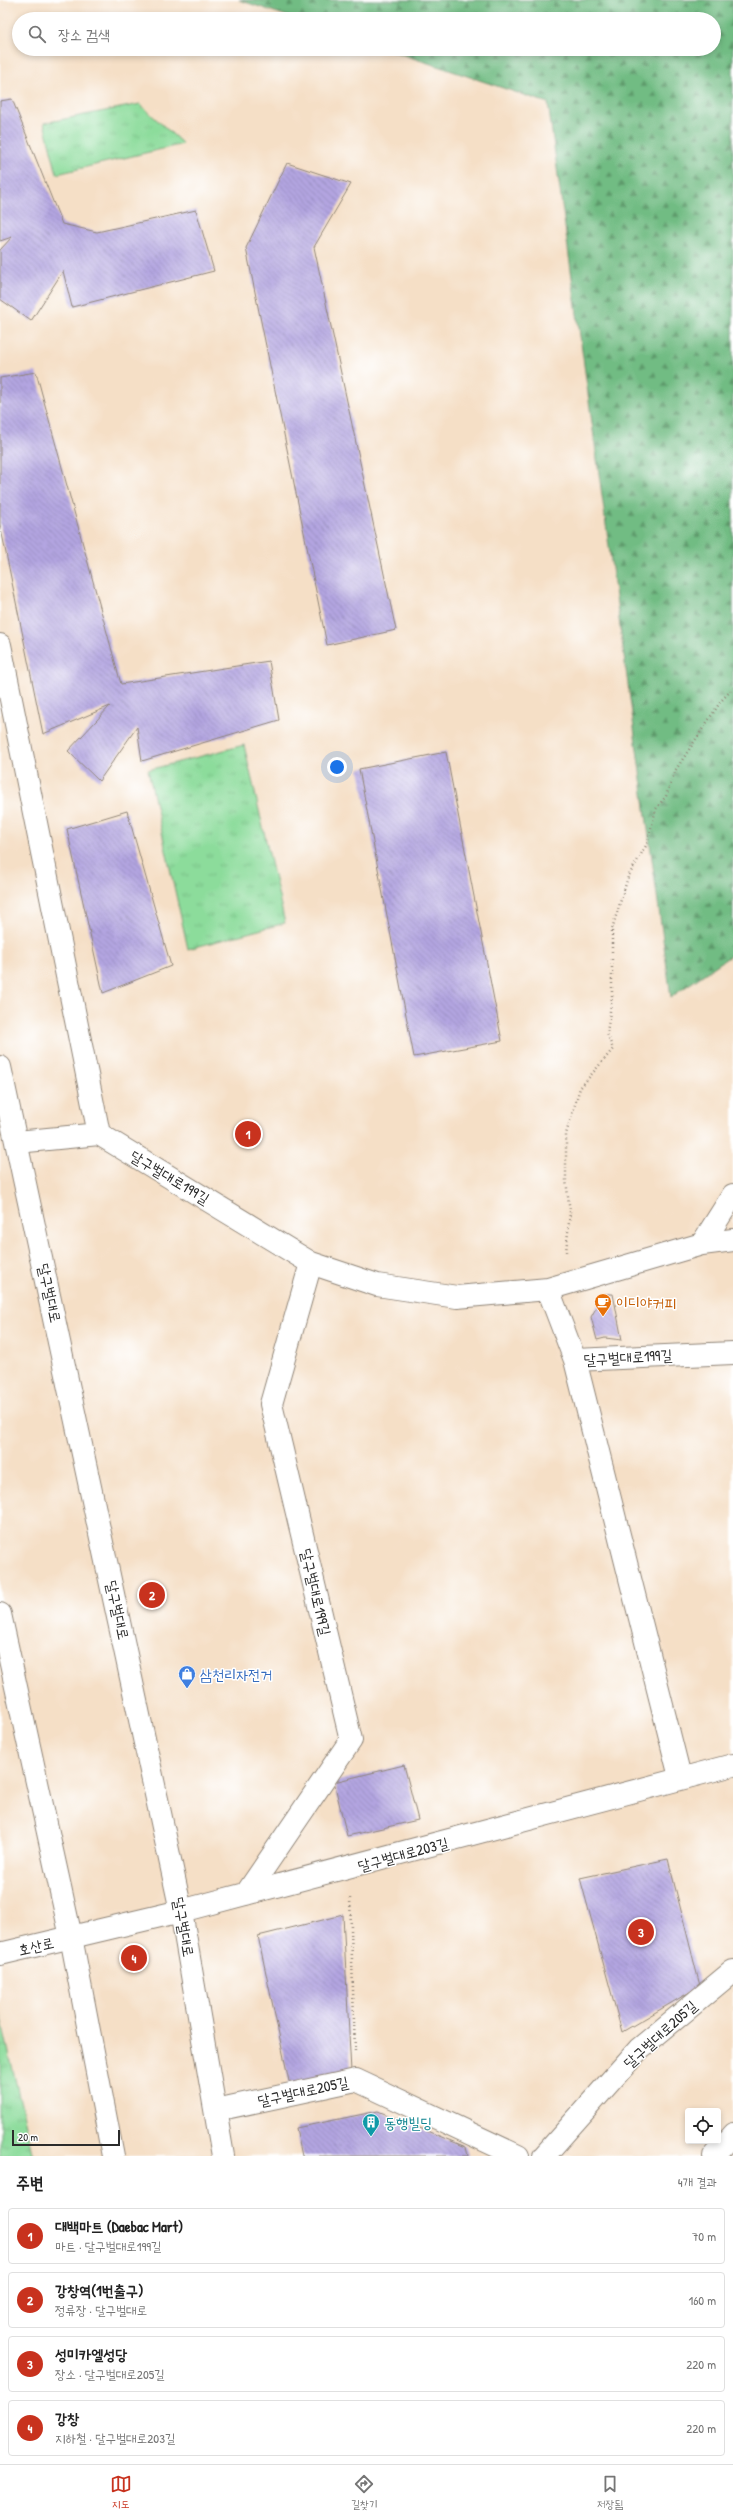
<!DOCTYPE html>
<html lang="ko">
<meta charset="utf-8">
<style>
body{margin:0;font-family:"Patrick Hand","Poor Story",sans-serif;background:#f6f6f6;color:#222}
.controls{position:absolute;right:12px;bottom:12px;display:grid;overflow:hidden;border-radius:4px;box-shadow:0 2px 6px #0003}
.controls button{width:36px;height:36px;display:grid;place-items:center;padding:0;border:0;border-bottom:1px solid #e0e0e0;background:#fff;color:#222;font:20px sans-serif}
.scale{position:absolute;left:12px;bottom:10px;width:108px;box-sizing:border-box;padding-left:4px;border:2px solid #2b2b2b;border-top:0;font-size:11px;line-height:14px;white-space:nowrap;color:#2b2b2b;-webkit-text-stroke:3px #fff;paint-order:stroke}
.you{position:absolute;left:337px;top:767px;width:14px;height:14px;margin:-10px;border:3px solid #fff;border-radius:50%;background:#1a73e8;box-shadow:0 0 0 6px #1a73e833}
.badge{display:grid;place-items:center;width:26px;height:26px;border-radius:50%;background:#c8321e;color:#fff;font-size:13px;font-weight:700}
.pin{position:absolute;translate:-50% -50%;border:2px solid #fff;box-shadow:0 1px 4px #0006}
.list{margin:0;padding:0;list-style:none}
h2{display:flex;justify-content:space-between;align-items:center;height:52px;margin:0;padding:0 16px;font-size:17px}
h2 small{font-size:13px;font-weight:400;color:#767676}
.list li{display:grid;grid-template-columns:26px 1fr auto;gap:12px;align-items:center;box-sizing:border-box;height:56px;margin:0 8px 8px;padding:0 8px;border:1px solid #e0e0e0;border-radius:4px}
.list b{display:block;font-size:15px;white-space:nowrap}
.list p{margin:0;font-size:13px;white-space:nowrap;color:#767676}
.list em{font-size:13px;font-style:normal;color:#767676}
.icon{flex:none;width:22px;height:22px;fill:none;stroke:currentColor;stroke-width:2;stroke-linecap:round;stroke-linejoin:round}
.map{position:relative;flex:none;width:733px;height:2156px;overflow:hidden}
.search{position:absolute;background:#fff;box-shadow:0 2px 6px #0003;left:12px;right:12px;top:12px;height:44px;display:flex;align-items:center;gap:10px;box-sizing:border-box;padding:0 14px;border-radius:22px;color:#767676;font-size:15px}
.sheet{height:308px;background:#fff}
nav{display:flex;justify-content:space-around;align-items:center;box-sizing:border-box;height:56px;border-top:1px solid #e0e0e0;background:#fff;font-size:11px;color:#767676}
nav a{display:grid;justify-items:center;gap:2px}
nav .on{color:#c8321e}
.map>svg:first-child{display:block}
</style>
<div class="map">
<svg width="733" height="2156" viewBox="0 0 733 2156">
<defs>
<pattern id="grass-tufts" width="24" height="20" patternUnits="userSpaceOnUse"><rect width="24" height="20" fill="#8cdc9b"/><path d="M3 7l-1-3M5 7V3M7 7l1-3M15 17l-1-3M17 17v-4M19 17l1-3" fill="none" stroke="#79bd86"/></pattern>
<pattern id="forest-firs" width="22" height="20" patternUnits="userSpaceOnUse"><rect width="22" height="20" fill="#71bc83"/><path d="M5 1l3.5 6h-7zM16 11l3.5 6h-7z" fill="#5d996b"/></pattern>
<pattern id="building-back-hatch" width="6" height="6" patternUnits="userSpaceOnUse"><rect width="6" height="6" fill="#b3a5e1"/><path d="M-1 5l2 2M0 0l6 6M5-1l2 2" fill="none" stroke="#9287b7"/></pattern>
</defs>
<rect width="100%" height="100%" fill="#fff"/>
<filter id="ink" filterUnits="userSpaceOnUse"><feTurbulence type="fractalNoise" baseFrequency=".025" numOctaves="2"/><feDisplacementMap in="SourceGraphic" scale="8" xChannelSelector="R" yChannelSelector="G"/><feConvolveMatrix kernelMatrix="1 2 1 2 8 2 1 2 1" color-interpolation-filters="sRGB"/></filter>
<filter id="wash" filterUnits="userSpaceOnUse"><feTurbulence type="fractalNoise" baseFrequency=".012" numOctaves="4" result="noise"/><feDisplacementMap in="SourceGraphic" scale="16" xChannelSelector="R" yChannelSelector="G"/><feGaussianBlur stdDeviation="0.9" result="paint"/><feColorMatrix in="noise" values="0 0 0 0 0 0 0 0 0 0 0 0 0 0 0 0 0 1.4 0 .05"/><feComposite in="paint" operator="in"/></filter>
<g filter="url(#wash)">
<rect width="100%" height="100%" fill="#f5dfc6"/>
<!-- grass -->
<path fill="url(#grass-tufts)" stroke="#5c8463" d="M140 104 183 144 57 174 44 123Z
M244 745 285 923 188 949 148 770Z
M0 2014 33 2156H0Z"/>
<!-- forest -->
<path fill="url(#forest-firs)" stroke="#4e7457" d="M239 0H733V954L671 997 548 103 386 49H714V19H296Z"/>
<g id="blocks">
<!-- building -->
<path fill="url(#building-back-hatch)" d="M12 99 62 224 97 232 196 210 214 271 72 307 63 271 31 321 0 299V250L12 237 0 241V101Z
M287 163 351 184 314 247 396 630 327 645 246 248Z
M36 372 121 684 269 661 279 720 142 761 137 727 99 781 68 751 110 706 43 734 0 524V378Z
M446 752 502 1041 414 1057 359 769Z
M127 811 171 966 103 993 67 829Z
M604 1294H613L622 1340 605 1338 597 1340 591 1317Z
M404 1765 418 1820 347 1836 334 1782Z
M668 1859 700 1986 622 2032 580 1878Z
M343 1915 351 2072 290 2086 258 1936Z
M378 2111 466 2147 468 2156H302L296 2128Z"/>
</g>
</g>
<g filter="url(#ink)">
<use href="#blocks" fill-opacity="0" stroke="#908578" stroke-width="1"/>
<g fill="none" stroke-linecap="round" stroke-linejoin="round">
<!-- street casing -->
<g stroke="#908578" stroke-width="24">
<path id="street" d="M0 645 99 1134
M17 1142 99 1134 311 1263 377 1285 457 1297 548 1289 702 1244 733 1240
M702 1244 733 1195
M548 1289 575 1360 733 1353
M575 1360 680 1777
M246 1894 351 1740 271 1404 311 1263
M181 1911 733 1765
M216 2110 356 2080 518 2156
M544 2156 639 2049 733 1971
M714 2156 733 2134"/>
</g>
<!-- secondary casing -->
<g stroke="#908578" stroke-width="24">
<path id="secondary" d="M0 1954 181 1911"/>
</g>
<!-- primary casing -->
<g stroke="#908578" stroke-width="24">
<path id="primary" d="M0 1067 181 1911 223 2156
M0 1614 71 1937 113 2156"/>
</g>
<!-- path -->
<path stroke="#908578" stroke-width="2.5" stroke-dasharray="1 3" stroke-linecap="butt" d="M566 1252 570 1212 566 1180V1134L580 1088 613 1049 607 1033 612 997V929L628 877 647 844 656 809 666 796 675 771 721 701 733 688
M350 1898 355 2051"/>
<!-- street -->
<use href="#street" stroke="#fff" stroke-width="22"/>
<!-- secondary -->
<use href="#secondary" stroke="#fff" stroke-width="22"/>
<!-- primary -->
<use href="#primary" stroke="#fff" stroke-width="22"/>
</g>
</g>
<!-- icons -->
<defs>
<g id="cafe-pin" transform="scale(0.9)"><path d="M0 17L-7.5 6A9.5 9.5 0 1 1 7.5 6Z" fill="#e8710a" stroke="#fff"/><path d="M-5.5-4.5H6V0H3Q3 3.5 0 3.5H-2.5Q-5.5 3.5-5.5 0ZM3-3.2v2h1.7v-2ZM-6 4.5H4V6H-6Z" fill="#fff"/></g>
<g id="shop-pin" transform="scale(0.9)"><path d="M0 17L-7.5 6A9.5 9.5 0 1 1 7.5 6Z" fill="#3f7fe0" stroke="#fff"/><path d="M-5-2.5h2.3a2.7 3.5 0 0 1 5.4 0H5L5.5 6h-11ZM-1.5-2.5h3a1.5 2.3 0 0 0-3 0Z" fill="#fff"/></g>
<g id="building-pin" transform="scale(0.9)"><path d="M0 17L-7.5 6A9.5 9.5 0 1 1 7.5 6Z" fill="#0f9aa8" stroke="#fff"/><path d="M-4-6H4V6H1V3H-1V6H-4ZM-2.5-4.3h1.7v1.8h-1.7ZM.8-4.3h1.7v1.8H.8ZM-2.5-1h1.7V.8h-1.7ZM.8-1h1.7V.8H.8Z" fill="#fff"/></g>
</defs>
<g fill-rule="evenodd">
<use href="#cafe-pin" x="603" y="1302"/>
<use href="#shop-pin" x="187" y="1674"/>
<use href="#building-pin" x="371" y="2122"/>
</g>
<g text-anchor="middle" dominant-baseline="central" stroke-width="3" stroke-linejoin="round" paint-order="stroke">
<!-- street labels -->
<g font-size="15" fill="#2b2b2b" stroke="#fff">
<text transform="translate(170 1177) rotate(31)">달구벌대로199길</text>
<text transform="translate(50 1293) rotate(78)">달구벌대로</text>
<text transform="translate(628 1357) rotate(-3)">달구벌대로199길</text>
<text transform="translate(316 1592) rotate(77)">달구벌대로199길</text>
<text transform="translate(118 1610) rotate(78)">달구벌대로</text>
<text transform="translate(403 1854) rotate(-15)">달구벌대로203길</text>
<text transform="translate(184 1927) rotate(80)">달구벌대로</text>
<text transform="translate(36 1946) rotate(-13)">호산로</text>
<text transform="translate(660 2034) rotate(-42)">달구벌대로205길</text>
<text transform="translate(303 2091) rotate(-12)">달구벌대로205길</text>
</g>
<!-- food labels -->
<g font-size="15" fill="#c56008" stroke="#fff" text-anchor="start">
<text x="616" y="1302">이디야커피</text>
</g>
<!-- shop labels -->
<g font-size="15" fill="#366cbe" stroke="#fff" text-anchor="start">
<text x="200" y="1674">삼천리자전거</text>
</g>
<!-- culture labels -->
<g font-size="15" fill="#0d838f" stroke="#fff" text-anchor="start">
<text x="384" y="2122">동행빌딩</text>
</g>
</g>
</svg>
<div class="controls">
<button><svg class="icon" aria-label="locate" viewBox="0 0 24 24"><circle cx="12" cy="12" r="6"/><path d="M12 2v4M12 18v4M2 12h4M18 12h4"/></svg></button>
</div>
<div class="scale">20 m</div>
<div class="you"></div>
<div class="pin badge" style="left:248px;top:1134px">1</div>
<div class="pin badge" style="left:152px;top:1595px">2</div>
<div class="pin badge" style="left:641px;top:1932px">3</div>
<div class="pin badge" style="left:134px;top:1958px">4</div>
<div class="search"><svg class="icon" aria-label="search" viewBox="0 0 24 24"><circle cx="10" cy="10" r="6"/><path d="M15 15l6 6"/></svg>장소 검색</div>
</div>
<section class="sheet">
<h2>주변<small>4개 결과</small></h2>
<ul class="list">
<li><span class="badge">1</span><div><b>대백마트 (Daebac Mart)</b><p>마트 · 달구벌대로199길</p></div><em>70 m</em></li>
<li><span class="badge">2</span><div><b>강창역(1번출구)</b><p>정류장 · 달구벌대로</p></div><em>160 m</em></li>
<li><span class="badge">3</span><div><b>성미카엘성당</b><p>장소 · 달구벌대로205길</p></div><em>220 m</em></li>
<li><span class="badge">4</span><div><b>강창</b><p>지하철 · 달구벌대로203길</p></div><em>220 m</em></li>
</ul>
</section>
<nav>
<a class="on"><svg class="icon" aria-label="map" viewBox="0 0 24 24"><path d="M3 6l6-2 6 2 6-2v14l-6 2-6-2-6 2zM9 4v14M15 6v14"/></svg>지도</a>
<a><svg class="icon" aria-label="directions" viewBox="0 0 24 24"><path d="M12 3l9 9-9 9-9-9zM9 14v-3h6M13 9l2 2-2 2"/></svg>길찾기</a>
<a><svg class="icon" aria-label="saved" viewBox="0 0 24 24"><path d="M7 4h10v16l-5-4-5 4z"/></svg>저장됨</a>
</nav>
